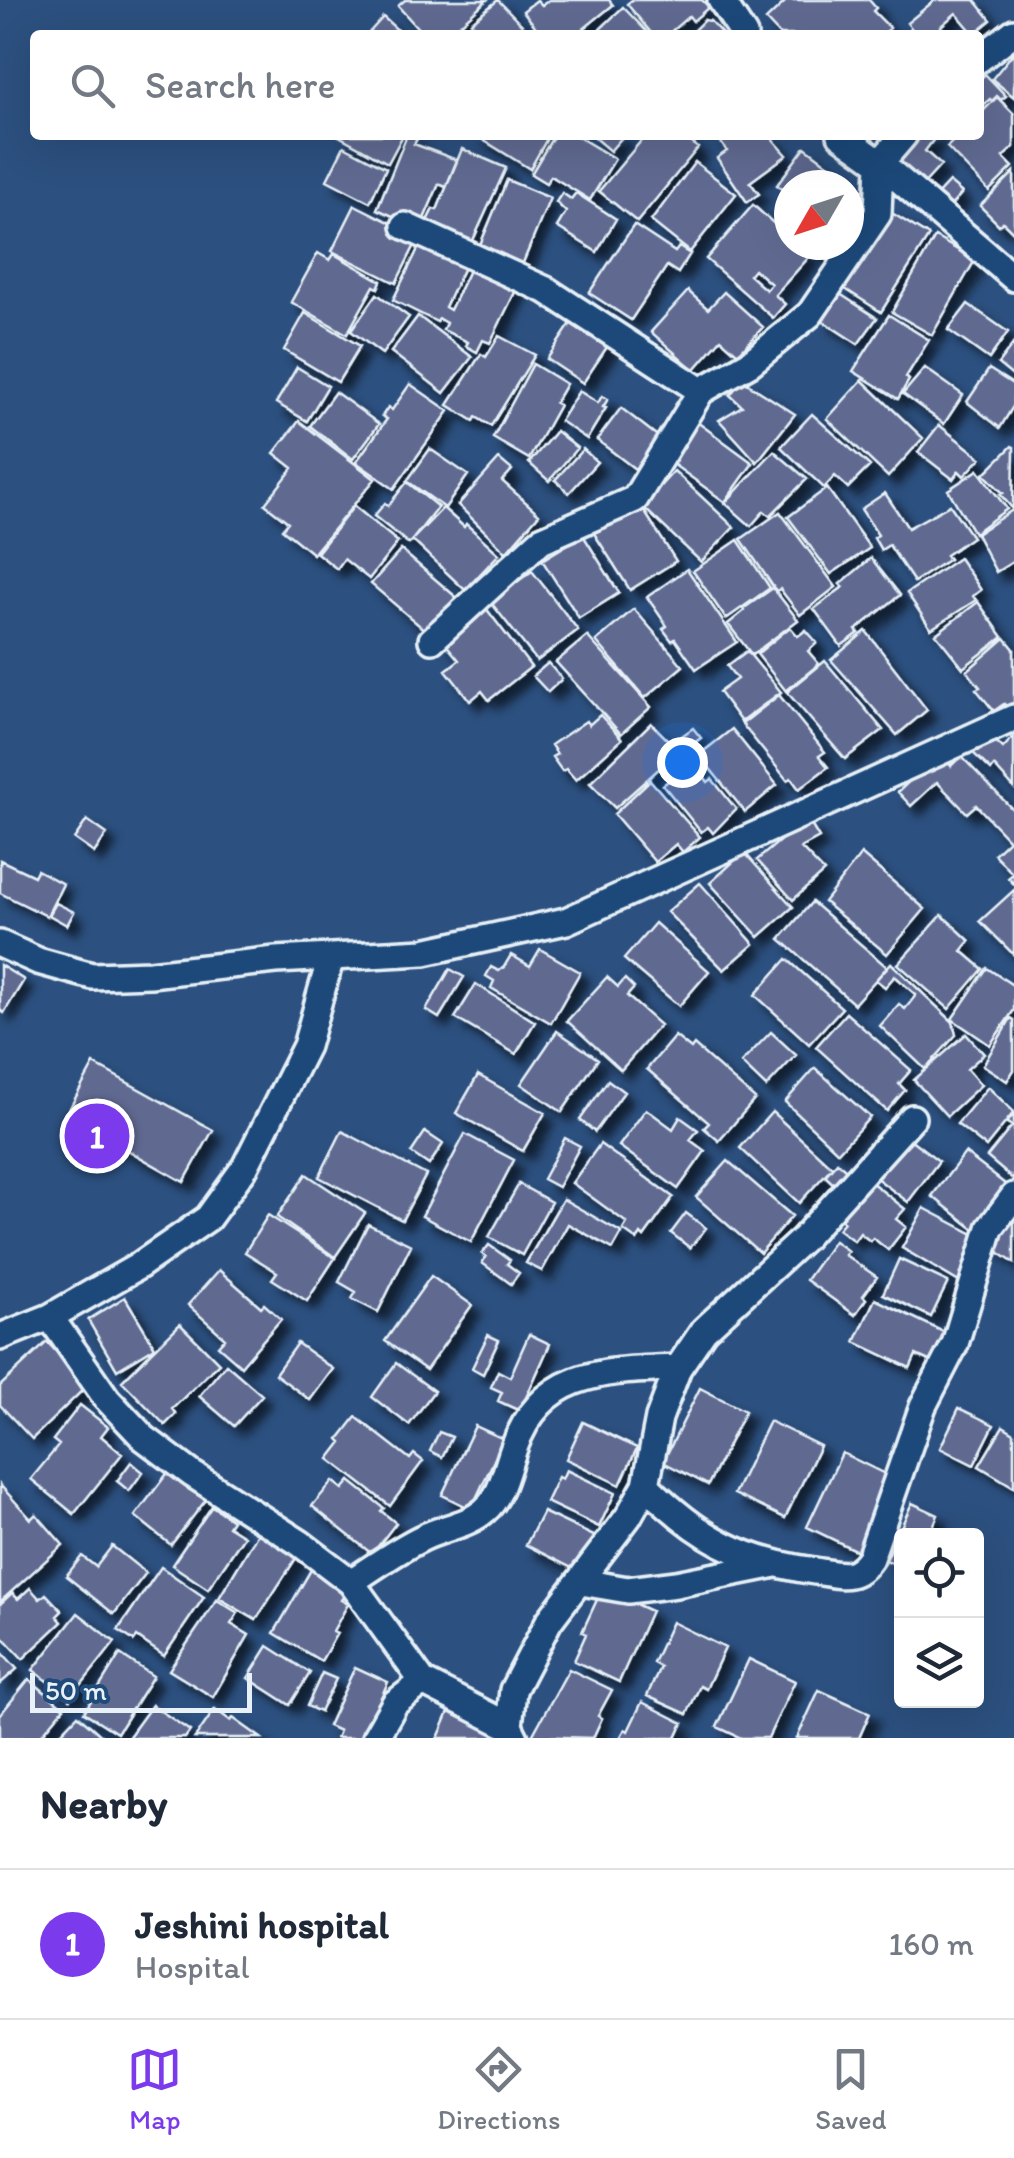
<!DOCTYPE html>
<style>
body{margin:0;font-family:Itim,sans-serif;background:#f6f6f7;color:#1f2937}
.controls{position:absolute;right:30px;bottom:30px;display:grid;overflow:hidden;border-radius:10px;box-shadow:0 10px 40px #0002}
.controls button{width:90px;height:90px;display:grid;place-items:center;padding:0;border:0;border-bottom:2px solid #e0e1e3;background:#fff;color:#1f2937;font:50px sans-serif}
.compass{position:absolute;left:774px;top:170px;width:90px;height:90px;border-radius:50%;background:#fff;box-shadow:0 10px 40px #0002;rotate:231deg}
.scale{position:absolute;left:30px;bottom:25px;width:222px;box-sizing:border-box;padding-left:10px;border:5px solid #e8f1f8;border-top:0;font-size:28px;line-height:35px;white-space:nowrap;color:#e8f1f8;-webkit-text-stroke:8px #1f4a7a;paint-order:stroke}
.you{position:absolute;left:682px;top:762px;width:35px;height:35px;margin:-25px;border:8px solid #fff;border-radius:50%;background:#1a73e8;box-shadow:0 0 0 15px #1a73e833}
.badge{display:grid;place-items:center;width:65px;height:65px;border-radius:50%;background:#7c3aed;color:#fff;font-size:32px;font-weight:700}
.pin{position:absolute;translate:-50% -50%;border:5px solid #fff;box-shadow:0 2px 10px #0006}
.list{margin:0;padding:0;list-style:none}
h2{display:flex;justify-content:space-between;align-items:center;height:130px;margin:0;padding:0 40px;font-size:42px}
h2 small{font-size:32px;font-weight:400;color:#747a83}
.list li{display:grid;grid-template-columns:65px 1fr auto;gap:30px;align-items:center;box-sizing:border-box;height:150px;padding:0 40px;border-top:2px solid #e0e1e3}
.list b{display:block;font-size:38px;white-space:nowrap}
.list p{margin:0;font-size:32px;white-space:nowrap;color:#747a83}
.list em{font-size:32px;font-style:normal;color:#747a83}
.icon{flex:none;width:55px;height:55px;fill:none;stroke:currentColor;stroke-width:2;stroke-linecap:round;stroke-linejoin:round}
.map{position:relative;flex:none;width:1014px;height:1738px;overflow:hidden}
.search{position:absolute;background:#fff;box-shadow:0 10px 40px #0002;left:30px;right:30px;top:30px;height:110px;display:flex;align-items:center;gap:25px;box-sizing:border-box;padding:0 35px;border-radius:10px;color:#747a83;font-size:38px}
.sheet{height:280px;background:#fff}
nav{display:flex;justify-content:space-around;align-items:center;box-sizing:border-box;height:140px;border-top:2px solid #e0e1e3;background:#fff;font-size:28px;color:#747a83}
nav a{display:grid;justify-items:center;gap:5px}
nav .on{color:#7c3aed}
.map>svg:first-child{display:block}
</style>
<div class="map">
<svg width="1014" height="1738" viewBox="0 0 1014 1738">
<defs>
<filter id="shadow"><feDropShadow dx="9" dy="9" stdDeviation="5" flood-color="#0009"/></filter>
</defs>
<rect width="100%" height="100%" fill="#2c507f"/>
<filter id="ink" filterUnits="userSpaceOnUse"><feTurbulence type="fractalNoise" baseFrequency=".01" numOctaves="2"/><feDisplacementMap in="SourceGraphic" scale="20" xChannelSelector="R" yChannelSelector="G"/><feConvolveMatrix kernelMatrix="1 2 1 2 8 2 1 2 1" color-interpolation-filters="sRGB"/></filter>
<g filter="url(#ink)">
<!-- building -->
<path fill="#616a91" stroke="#e8f1f8" stroke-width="2.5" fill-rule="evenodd" filter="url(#shadow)" d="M405 0H487L448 35H424L398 6Z
M498 0 526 29 520 35H483L471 22Z
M537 0 542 5 549 0H609L613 5 576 35H542L523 11Z
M632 0H702L709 7 693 21 689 16 667 35H653L627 4Z
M787 0H869L876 8 873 11 890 28 883 35H780L766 20Z
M935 0H975L991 20 974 34 956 13 941 26 948 35H917L907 23Z
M623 7 650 35H594Z
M383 17 403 35H367Z
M704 20 710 21 723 35H689Z
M1014 52V97L992 79Z
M985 74 1006 96 1001 100 997 96 992 101 990 99 979 109V80Z
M997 97 1014 114V147L1003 157 1013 167 989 191 947 147 959 135H979V115Z
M337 135H403L388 163Z
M407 135 417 139 414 144 457 160 446 187 439 184 420 228 377 209Z
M475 135H549L530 169Z
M554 135H575L615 159 590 200 551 176 546 183 531 174Z
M591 135H624L610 151Z
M646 135H683L698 148 637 222 599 191Z
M715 135H769L787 155 750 182 759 194 747 202 717 158 727 151Z
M912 135H937L925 151 941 165 920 188 893 163Z
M344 146 386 168 370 202 327 180Z
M805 147 844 176 838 185H789V194L777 185Z
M462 149 506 168 469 249 424 227 433 209 437 210Z
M695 162 736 194 690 252 651 221Z
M1014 172V233L1003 222 999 225 980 206Z
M507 180 550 198 520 270 477 252Z
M848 180 869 195 855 214 864 220 860 225 863 227 837 262 826 254 823 258 806 245H849V185H844Z
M949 182 962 193 949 208 936 196Z
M562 193 571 199 576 193 616 219 597 252 557 227 566 212 556 202Z
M355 205 419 237 396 283 332 251Z
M753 205 789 237V245H798L810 256 775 295 785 304 773 318 706 259ZM754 269 771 284 766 290 749 275Z
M887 210 929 236 881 312 842 287 861 260Z
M634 225 675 252 679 247 690 254 678 273 667 266 631 320 589 293Z
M935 237 975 260 932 335 892 312Z
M423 239 467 261 445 307 450 310 473 262 519 284 490 343 483 340 477 352 466 346 468 342 443 330 446 323 439 319 437 322 393 300Z
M318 253 330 260 334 254 381 281 378 288 374 286 347 334 291 302Z
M688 291 708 309 724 292 763 327 738 354 721 339 694 370 651 332Z
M837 292 877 318 858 344 821 320Z
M377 294 409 317 382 354 351 331Z
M968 304 1008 332 989 359 948 330Z
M305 313 360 346 338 382 284 350Z
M578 313 613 338 583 383 547 359Z
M889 315 929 340 906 377 909 380 898 399 853 371Z
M418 316 472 357 444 393 391 352Z
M499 336 535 355 491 426 476 417 474 421 448 405 481 354 486 357Z
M1014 343V377L998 364Z
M533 364 566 384 555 403 559 405 529 459 493 438Z
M297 367 328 386 307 421 276 403Z
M925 368 963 395 944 424 903 394Z
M989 369 1014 385V405L1000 428 967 402Z
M742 380 795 414 757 462 719 420 742 406 730 395Z
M862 380 923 438 888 477 827 419Z
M410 384 449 411 394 489 356 462 387 419 382 416 388 407 392 410Z
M579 391 598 403 602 396 608 399 603 407 606 408 587 439 560 421Z
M335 392 379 424 353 459 310 426Z
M621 408 660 438 635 469 597 440Z
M812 414 870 466 848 488 835 476 824 488 781 447Z
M693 419 753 463 725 502 670 462Z
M299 421 375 479 313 554 282 529 288 522 265 504 293 468 274 453Z
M939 425 981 458 964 476 959 471 953 479 918 452Z
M556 431 577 448 549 481 529 463Z
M1012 446 1014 447 1013 509 1000 494 1003 493 984 474Z
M430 449 468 475 445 508 407 481Z
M583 449 597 462 569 493 555 480Z
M774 451 807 479 770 516 764 511 751 526 725 503Z
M499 459 512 470 502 481 539 514 506 552 458 505Z
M978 470 1007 509 974 533 948 490Z
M674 471 734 527 701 562 642 506Z
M407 482 438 507 409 544 374 516 385 503 388 506Z
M827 488 870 548 831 574 788 517Z
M885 493 908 528 950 505 972 537 946 555 949 559 914 582 889 545 881 550 874 538 878 535 861 509Z
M354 506 398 542 369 579 344 559 337 569 317 553Z
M641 506 676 561 630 590 590 527 614 511 620 520Z
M443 508 464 527 466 524 499 554 465 590 412 540Z
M1014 509V561L996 572 976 534Z
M780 512 836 587 800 615 780 589 776 591 741 539Z
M583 535 619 593 579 618 542 560Z
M738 540 770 588 726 619 693 571Z
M401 550 456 597 427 632 371 584Z
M871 558 900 595 856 630 859 633 841 646 814 609 843 587 840 584Z
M959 558 981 590 973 596 976 600 931 629 907 593Z
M687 569 737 642 696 669 675 639 672 641 663 629 667 626 647 597Z
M532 571 578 630 537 661 485 595 504 580 510 587Z
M773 588 798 620 752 655 728 624 744 611 743 609Z
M978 602 1003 637 963 668 936 634Z
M482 603 531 667 489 700 482 691 470 701 446 670 459 660 439 636Z
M634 609 683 666 645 698 596 641Z
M790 627 798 636 806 630 817 643 808 651 819 664 786 691 757 654Z
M866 631 927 710 897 735 831 660Z
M587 636 651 707 621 734 556 662Z
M1005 638 1014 649V703L1007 707 1004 704 994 711 976 689 980 687 967 671Z
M747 651 781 692 741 722 719 692 737 679 727 666Z
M825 661 883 730 845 759 787 692Z
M548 663 562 679 548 692 533 676Z
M779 695 825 752 819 756 828 767 799 789 791 778 787 780 742 724Z
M600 715 622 739 576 780 566 769 562 771 552 757 557 754 551 745 586 721 589 725Z
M651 723 679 751 615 808 590 783Z
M693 728 701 738 683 751 676 740Z
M732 729 777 785 745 812 699 755Z
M988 734 1003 748 1014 736V788L994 766 991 770 971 751Z
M939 753 951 766 961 756 1014 811V884L1008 878 1013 874 994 854 1009 840 976 805 967 813 937 782 911 806 898 792Z
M693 762 708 782 712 779 736 809 713 833 708 827 701 832 663 785Z
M650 780 700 837 683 852 676 844 655 862 614 814Z
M87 820 107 834 94 853 74 839Z
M810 823 819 838 801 848 824 872 793 900 757 860 789 833Z
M744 852 793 907 759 937 710 883Z
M861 854 925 909 887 954 824 902Z
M0 860 34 876 37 870 63 884 47 916 0 893Z
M700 883 754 944 724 970 667 912Z
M1014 890V955L980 921Z
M812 902 887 967 854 1004 780 939Z
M56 903 74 912 67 925 49 915Z
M942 915 970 941 962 951 983 969 949 1009 898 964Z
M655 923 709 971 679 1006 624 959Z
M540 949 580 972 551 1023 491 988 494 981 486 976 491 967 499 971 504 967 511 955 530 966Z
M787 959 842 1008 809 1044 755 995Z
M891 963 953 1022 956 1035 925 1069 880 1026 899 1004 905 1009 916 995 895 976 885 987 876 980Z
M0 965 24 980 4 1013 0 1010Z
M987 968 1014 986V1010L990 1045 952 1019Z
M450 969 464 977 439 1018 426 1010Z
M607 977 618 987 625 979 634 988 627 996 660 1025 621 1070 567 1021Z
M476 984 535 1022 516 1054 455 1018Z
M846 1013 911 1070 899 1084 905 1090 887 1111 816 1047Z
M1011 1018 1014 1020V1070L1007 1081 983 1065Z
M557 1031 598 1059 562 1112 521 1084Z
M771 1032 796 1055 766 1087 741 1063Z
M966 1034 984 1054 967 1069 981 1085 947 1116 914 1080Z
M675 1036 691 1049 694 1045 755 1099 719 1141 704 1128 709 1123 647 1069Z
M94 1064 213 1130 184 1182 66 1115Z
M815 1068 870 1117 838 1152 785 1102Z
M478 1075 545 1113 523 1151 456 1113Z
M608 1080 624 1092 595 1132 580 1120Z
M988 1087 1014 1112 986 1147 957 1124Z
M646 1109 673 1129 680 1117 698 1130 690 1140 705 1151 678 1189 619 1146Z
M772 1112 832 1167 799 1203 740 1148Z
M1014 1114V1180L987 1157 1012 1126 1007 1123Z
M342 1131 426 1175 402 1220 319 1177Z
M425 1132 443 1144 429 1165 411 1153Z
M465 1134 514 1160 471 1242 422 1216Z
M906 1136 939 1161 908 1202 875 1177Z
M565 1138 580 1146 558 1187 543 1179Z
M600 1144 673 1197 644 1237 641 1234 637 1240 623 1230 627 1223 572 1183Z
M965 1153 1014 1191 993 1205 974 1229 932 1196Z
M728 1161 792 1216 760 1253 696 1197Z
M837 1162 853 1176 840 1190 825 1176Z
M306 1174 365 1213 335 1257 277 1217Z
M866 1178 905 1209 896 1219 906 1227 888 1250 873 1238 870 1241 860 1233 854 1241 838 1229 844 1222 833 1213Z
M519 1184 551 1202 522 1255 489 1237Z
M563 1199 622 1233 613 1249 568 1224 542 1271 526 1263Z
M924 1208 983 1239 959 1282 902 1248Z
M686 1213 706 1228 690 1248 671 1233Z
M268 1215 335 1258 307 1301 272 1279 277 1272 245 1252Z
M1014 1219V1263L992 1248Z
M368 1224 411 1245 378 1312 352 1299 356 1292 339 1282Z
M834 1241 848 1251 845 1255 877 1277 863 1296 866 1299 855 1315 806 1280Z
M489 1245 510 1260 507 1264 519 1273 511 1284 482 1263 486 1257 482 1254Z
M899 1259 948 1282 931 1317 883 1294Z
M219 1270 261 1307 264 1304 281 1319 241 1366 218 1346 225 1338 188 1305Z
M431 1276 472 1305 426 1370 385 1341Z
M125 1297 155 1347 117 1370 88 1320Z
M875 1299 952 1336 938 1365 916 1355 910 1368 855 1342Z
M180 1324 219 1363 172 1409 176 1414 165 1425 122 1381Z
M529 1334 550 1344 520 1411 498 1401 502 1392 491 1387 498 1371 510 1377Z
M488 1335 499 1340 483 1374 472 1368Z
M47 1342 88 1385 32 1439 0 1405V1386Z
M297 1343 333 1369 310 1400 275 1374Z
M396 1363 434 1391 409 1425 372 1397Z
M226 1364 262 1395 234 1426 199 1396Z
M700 1388 745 1411 708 1485 663 1462Z
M80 1405 108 1427 101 1436 122 1454 74 1514 31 1479 59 1445 53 1440Z
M959 1408 994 1425 974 1465 940 1448Z
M356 1417 410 1459 414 1454 423 1461 390 1506 329 1459 342 1442 339 1439Z
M769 1421 820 1446 785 1518 734 1494Z
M583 1422 637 1448 620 1485 566 1459Z
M475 1426 504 1439 471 1509 442 1495Z
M1003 1426 1014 1433V1487L979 1466Z
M439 1432 452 1437 442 1457 430 1451Z
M842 1453 893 1478 859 1552 807 1527Z
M131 1462 143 1472 129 1491 117 1481Z
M172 1467 209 1496 171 1545 135 1516Z
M566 1470 615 1493 599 1527 546 1502 558 1477 562 1479Z
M333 1481 343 1489 350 1481 384 1508 381 1511 396 1523 372 1554 312 1506Z
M0 1485 31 1519 36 1514 63 1545 0 1602Z
M912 1503 938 1515 929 1536H902V1567L886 1560Z
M212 1506 232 1520 228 1526 244 1536 208 1589 172 1565Z
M543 1512 596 1537 580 1572 526 1545Z
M263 1525 302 1549 256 1620 219 1598Z
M112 1546 146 1573 114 1614 66 1576 82 1556 96 1567Z
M161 1567 204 1597 164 1656 137 1637 134 1641 118 1630Z
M312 1568 348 1589 341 1600 348 1604 333 1631 337 1633 321 1661 274 1633Z
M30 1588 40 1599 46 1594 62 1611 57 1616 62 1622 23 1659 0 1634V1604L12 1593 18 1599Z
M602 1589 651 1611 619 1682 574 1661 586 1634 582 1632Z
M217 1600 238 1613 231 1624 249 1635 213 1697 169 1670Z
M78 1613 115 1642 70 1699 33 1670Z
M672 1622 725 1648 706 1689 700 1686 687 1714 647 1696 660 1667 653 1663Z
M268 1646 310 1673 290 1705 248 1678Z
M0 1650 17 1669 0 1684Z
M120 1654 153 1676 117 1733 84 1712Z
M749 1659 795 1681 768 1738H741L717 1727Z
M355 1667 388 1682 363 1738H336L339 1731 328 1726Z
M569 1669 612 1690 598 1716 602 1718 593 1738 532 1736Z
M322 1673 336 1679 320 1712 307 1706Z
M29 1679 64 1708 39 1738H0V1715Z
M819 1690 870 1713 859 1738H797Z
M642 1702 683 1723 676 1738H620L625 1729 628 1731Z
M453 1703 506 1728 502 1738H438Z
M152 1705 190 1731 185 1738H128Z
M215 1709 231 1721 233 1718 261 1738H195Z
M78 1715 104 1738H68L62 1732Z"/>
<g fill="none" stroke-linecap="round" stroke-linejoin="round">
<!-- street casing -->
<g stroke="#e8f1f8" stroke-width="32">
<path id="street" d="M721 0 744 35
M979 59 1014 32
M841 135 880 163 1014 278
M405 226 546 290 701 391
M432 640 541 540 635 499 701 391 750 363 810 314 878 214 880 163 904 135
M0 944 38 961 92 976 150 974 276 960 424 952 566 921 1014 718
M50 1317 107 1399 144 1438 192 1474 300 1543 351 1582 423 1682 509 1726
M0 1337 50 1317 137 1267 208 1218 245 1167 306 1046 331 957
M646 1485C698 1537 741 1561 815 1571 841 1575 854 1581 870 1558L923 1406 955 1344 990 1228 1014 1196
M351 1582C374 1567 397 1550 422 1538 442 1528 469 1525 485 1510 502 1496 506 1469 514 1448 542 1369 606 1371 678 1368
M581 1582 628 1590 676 1584 771 1565
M375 1738 395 1703 423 1682
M515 1738 509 1726 513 1690 549 1621 628 1517 646 1485 659 1418 678 1368 704 1330 803 1239 912 1118"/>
</g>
<!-- street -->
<use href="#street" stroke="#1f4a7a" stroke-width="25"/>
</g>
</g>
</svg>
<div class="controls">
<button><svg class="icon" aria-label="locate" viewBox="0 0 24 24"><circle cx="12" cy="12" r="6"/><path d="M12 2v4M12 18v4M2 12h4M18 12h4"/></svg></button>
<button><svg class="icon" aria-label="layers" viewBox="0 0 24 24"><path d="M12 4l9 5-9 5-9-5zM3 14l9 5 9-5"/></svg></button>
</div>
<svg class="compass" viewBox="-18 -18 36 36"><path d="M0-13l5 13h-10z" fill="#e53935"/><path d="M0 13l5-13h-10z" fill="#747a83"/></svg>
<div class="scale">50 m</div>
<div class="you"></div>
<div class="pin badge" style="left:97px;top:1136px">1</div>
<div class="search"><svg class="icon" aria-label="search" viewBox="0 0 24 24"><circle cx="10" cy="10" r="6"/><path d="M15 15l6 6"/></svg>Search here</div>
</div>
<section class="sheet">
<h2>Nearby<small></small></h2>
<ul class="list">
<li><span class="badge">1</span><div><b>Jeshini hospital</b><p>Hospital</p></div><em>160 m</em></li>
</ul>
</section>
<nav>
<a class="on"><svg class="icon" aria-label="map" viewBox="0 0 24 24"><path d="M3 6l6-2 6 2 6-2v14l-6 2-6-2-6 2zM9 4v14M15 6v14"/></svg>Map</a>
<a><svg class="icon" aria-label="directions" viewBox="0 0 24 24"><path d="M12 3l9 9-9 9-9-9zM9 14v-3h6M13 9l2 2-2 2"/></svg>Directions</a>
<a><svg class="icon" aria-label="saved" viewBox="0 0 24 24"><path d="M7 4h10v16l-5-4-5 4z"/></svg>Saved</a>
</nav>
